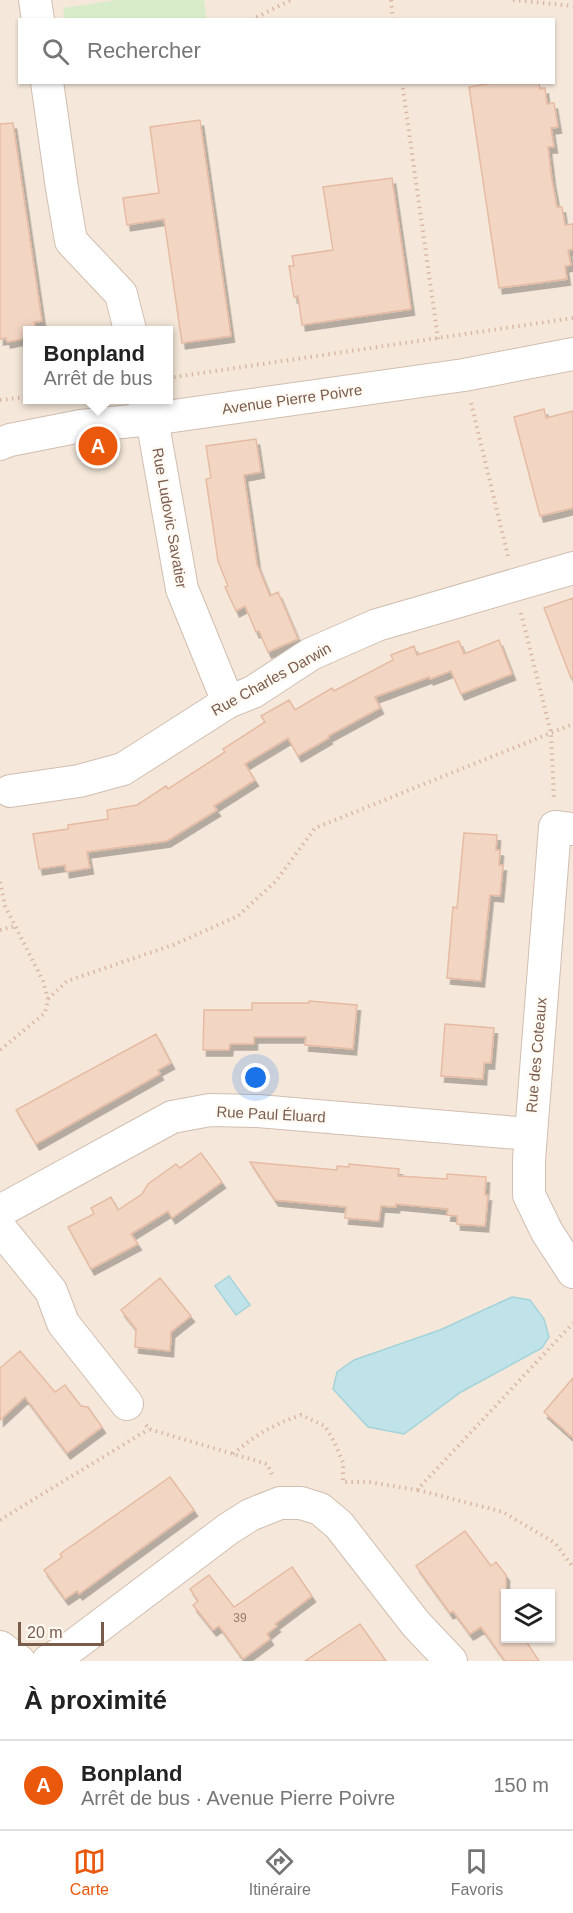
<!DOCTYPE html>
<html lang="fr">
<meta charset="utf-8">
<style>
body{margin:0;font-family:Helvetica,sans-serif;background:#f2f2f2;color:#222}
.controls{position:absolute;right:18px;bottom:18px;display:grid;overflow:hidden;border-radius:0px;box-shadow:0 2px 4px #0004}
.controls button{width:54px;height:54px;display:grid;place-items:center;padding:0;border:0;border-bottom:2px solid #e0e0e0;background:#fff;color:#222;font:30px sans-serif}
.scale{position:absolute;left:18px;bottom:15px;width:86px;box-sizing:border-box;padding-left:6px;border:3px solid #7a5c4d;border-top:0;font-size:16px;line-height:21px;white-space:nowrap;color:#7a5c4d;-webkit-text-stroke:4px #fffaf3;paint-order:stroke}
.you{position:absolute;left:256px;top:1078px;width:21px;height:21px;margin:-15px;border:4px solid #fff;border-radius:50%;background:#1a73e8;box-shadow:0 0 0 9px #1a73e833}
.badge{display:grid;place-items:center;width:39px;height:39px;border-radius:50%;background:#ea580c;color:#fff;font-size:20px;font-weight:700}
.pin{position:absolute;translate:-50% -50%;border:3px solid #fff;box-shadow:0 2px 6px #0006}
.popup{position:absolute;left:23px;top:326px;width:150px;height:78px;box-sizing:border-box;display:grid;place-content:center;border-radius:0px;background:#fff;filter:drop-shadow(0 2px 4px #0005);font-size:20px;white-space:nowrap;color:#767676}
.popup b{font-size:22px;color:#222}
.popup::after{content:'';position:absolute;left:50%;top:100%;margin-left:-12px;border:12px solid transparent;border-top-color:#fff}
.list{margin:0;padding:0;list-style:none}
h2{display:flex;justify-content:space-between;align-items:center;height:78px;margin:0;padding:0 24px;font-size:26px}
h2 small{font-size:20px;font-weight:400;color:#767676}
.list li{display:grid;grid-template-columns:39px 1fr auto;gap:18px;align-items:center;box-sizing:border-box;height:90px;padding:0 24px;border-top:2px solid #e0e0e0}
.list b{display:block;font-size:22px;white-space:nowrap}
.list p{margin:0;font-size:20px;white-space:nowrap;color:#767676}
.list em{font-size:20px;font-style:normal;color:#767676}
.icon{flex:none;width:33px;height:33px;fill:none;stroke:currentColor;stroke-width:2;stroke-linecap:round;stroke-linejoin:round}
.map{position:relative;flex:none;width:573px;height:1661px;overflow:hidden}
.search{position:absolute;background:#fff;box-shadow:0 2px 4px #0004;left:18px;right:18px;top:18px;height:66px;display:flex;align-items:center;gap:15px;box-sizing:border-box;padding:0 21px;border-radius:0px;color:#767676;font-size:22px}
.sheet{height:168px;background:#fff}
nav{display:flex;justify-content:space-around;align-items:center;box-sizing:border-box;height:84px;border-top:2px solid #e0e0e0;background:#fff;font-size:16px;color:#767676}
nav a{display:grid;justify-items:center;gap:3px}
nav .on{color:#ea580c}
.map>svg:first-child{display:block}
</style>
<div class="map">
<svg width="573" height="1661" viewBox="0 0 573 1661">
<defs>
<filter id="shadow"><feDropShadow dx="3.5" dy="6" stdDeviation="0" flood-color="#0004"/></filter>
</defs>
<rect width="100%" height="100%" fill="#fdf6ec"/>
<!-- residential -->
<path fill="#f5e8da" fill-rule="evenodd" d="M0 0H573V1661H0ZM20 20H554V82H20ZM27 330H168V400H27ZM506 1594H550V1638H506Z"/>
<!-- green -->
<path fill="#d8ecc9" d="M117 0H204L207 19H65L63 8Z"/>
<!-- water -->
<path fill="#bfe3e8" stroke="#a5d3da" stroke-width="1.5" d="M229 1276 250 1305 236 1315 215 1286Z
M512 1297 530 1300 544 1319 549 1337 542 1348 461 1392 404 1434 368 1427 333 1389 337 1372 354 1360 440 1330Z"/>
<!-- building -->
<path fill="#f3d5c3" stroke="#e6bba3" stroke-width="1.5" filter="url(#shadow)" d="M497 82H539L540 89 545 88 547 104 554 103 558 127 551 128 554 147H548L552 180 557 207H562L565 225 573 224V249L568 250 571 265 565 266 567 279 499 288 469 87Z
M200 120 231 336 182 343 164 219 127 225 123 198 159 193 150 127Z
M13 123 42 321 34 322 36 330H27V338L7 342 6 338 0 339V124Z
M392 178 411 309 302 325 298 296 294 297 289 266H294L292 256 333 250 323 187Z
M544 409 546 418 573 411V508L540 516 514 417Z
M256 439 261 472 244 475 257 564 270 596 278 592 298 639 268 652 259 631 256 632 245 606 236 611 225 587 228 586 218 561 206 479 211 478 206 446Z
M573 598V678H571L544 608Z
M499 640 512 674 461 694 451 671 430 679 429 677 375 697 380 708 328 736 329 738 298 756 288 738 245 764 255 780 214 806 217 810 167 841 87 852 90 868 66 872 65 865 39 869 33 834 68 829V825L108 819 107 810 137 805 166 786 168 789 225 752 223 749 265 722 261 716 289 700 295 710 332 688 334 691 393 660 391 655 414 646 417 655 459 641 464 654Z
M464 833 497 835 496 850H500L499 865H503L500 896 490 895 481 981 447 978 453 907 457 908Z
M309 1001 357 1005 353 1049 305 1045 306 1037H254V1044H230L229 1050H203L204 1010H252V1003H309Z
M445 1024 494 1028 491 1063H484L483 1079 441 1076Z
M156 1034 171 1063 158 1070 160 1074 36 1144 16 1110Z
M201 1153 222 1182 172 1218 168 1211 131 1234 138 1244 91 1269 68 1227 94 1214 91 1208 111 1197 118 1210 142 1194 148 1184 176 1164 180 1168Z
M250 1162 337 1170V1166L349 1167V1164L399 1169 398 1176 447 1179V1174L486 1177 485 1195H488L485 1226 457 1224V1216L447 1215 448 1209 396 1204V1207L381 1206 379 1221 345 1218 346 1207 275 1200Z
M160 1278 191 1316 171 1332 170 1351 135 1347 136 1329 121 1310Z
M20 1351 55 1392 65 1385 81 1406 88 1407 102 1427 67 1453 25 1397 0 1420V1368Z
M573 1378V1438L544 1412Z
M170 1477 194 1510 79 1594 77 1591 65 1599 44 1570 62 1557 60 1554Z
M465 1531 491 1566 496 1562 506 1575V1638H524L539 1661H505L481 1627 470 1634 453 1611 450 1613 416 1566Z
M292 1567 312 1596 275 1624 277 1626 267 1634 270 1639 243 1659 219 1626 213 1630 193 1605 198 1601 190 1589 209 1575 234 1607Z
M360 1624 386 1661H305Z"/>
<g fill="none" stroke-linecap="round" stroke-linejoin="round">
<!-- minor casing -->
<g stroke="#d1beb0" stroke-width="34">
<path id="minor" d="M35 0 38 20
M47 82 62 188 71 241 121 294 130 330
M144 400 152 419 182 589 228 702
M0 444 10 440 81 426 152 419 464 375 573 354
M10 791 79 781 123 769 228 702 253 692 311 654 377 625 573 568
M573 829 555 827 529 1160V1195L547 1232 573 1272
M0 1211 172 1117 210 1110 258 1111 529 1134
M0 1228 51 1291 63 1323 127 1404
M0 1647 19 1661
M48 1661 73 1646 228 1529 250 1515 280 1503H301L320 1509 339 1525 416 1624 451 1661"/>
</g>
<!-- path -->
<path stroke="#d9b8a5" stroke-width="4" stroke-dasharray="1.5 4.5" stroke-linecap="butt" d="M391 0 393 20
M513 0 573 6
M251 20 291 0
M402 82 438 339
M168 378 573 318
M0 400 27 397
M471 403 508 556
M521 613 551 733 554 800
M0 882 5 906 43 981 48 999 45 1013 0 1050
M0 930 16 926
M48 999 67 981 173 945 238 916 276 881 315 828 573 724
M146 1425 149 1429 267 1464 272 1474
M233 1454C254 1436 274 1424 301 1415L325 1426 333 1440 343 1462V1482H369L417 1490 573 1323
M418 1490 503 1512 555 1543 573 1567
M0 1520 149 1429"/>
<!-- minor -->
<use href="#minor" stroke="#fff" stroke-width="32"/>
</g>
<g text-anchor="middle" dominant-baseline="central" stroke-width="4.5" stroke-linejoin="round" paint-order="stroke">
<!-- number labels -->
<g font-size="12" fill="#987a6a">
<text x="240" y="1618">39</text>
</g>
<!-- street labels -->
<g font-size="15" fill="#7a5c4d" stroke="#fffaf3">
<text transform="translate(292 399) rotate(-8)">Avenue Pierre Poivre</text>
<text transform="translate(170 518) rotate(80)">Rue Ludovic Savatier</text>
<text transform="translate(271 679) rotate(-29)">Rue Charles Darwin</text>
<text transform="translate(536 1055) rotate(-85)">Rue des Coteaux</text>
<text transform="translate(271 1114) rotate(3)">Rue Paul Éluard</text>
</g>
</g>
</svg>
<div class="controls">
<button><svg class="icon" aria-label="layers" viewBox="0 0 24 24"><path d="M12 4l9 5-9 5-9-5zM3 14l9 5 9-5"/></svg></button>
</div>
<div class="scale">20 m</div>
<div class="you"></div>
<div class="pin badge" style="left:98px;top:446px">A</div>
<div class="popup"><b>Bonpland</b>Arrêt de bus</div>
<div class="search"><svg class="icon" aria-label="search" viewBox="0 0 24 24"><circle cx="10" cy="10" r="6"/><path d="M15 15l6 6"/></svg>Rechercher</div>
</div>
<section class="sheet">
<h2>À proximité<small></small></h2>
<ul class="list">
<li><span class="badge">A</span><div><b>Bonpland</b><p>Arrêt de bus · Avenue Pierre Poivre</p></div><em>150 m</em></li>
</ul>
</section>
<nav>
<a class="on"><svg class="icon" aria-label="map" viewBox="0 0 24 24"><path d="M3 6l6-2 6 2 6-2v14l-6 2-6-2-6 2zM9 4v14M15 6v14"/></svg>Carte</a>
<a><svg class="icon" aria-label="directions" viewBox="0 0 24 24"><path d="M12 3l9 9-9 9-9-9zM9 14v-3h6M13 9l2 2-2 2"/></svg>Itinéraire</a>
<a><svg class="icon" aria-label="saved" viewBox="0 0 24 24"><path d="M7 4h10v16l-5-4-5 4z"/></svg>Favoris</a>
</nav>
